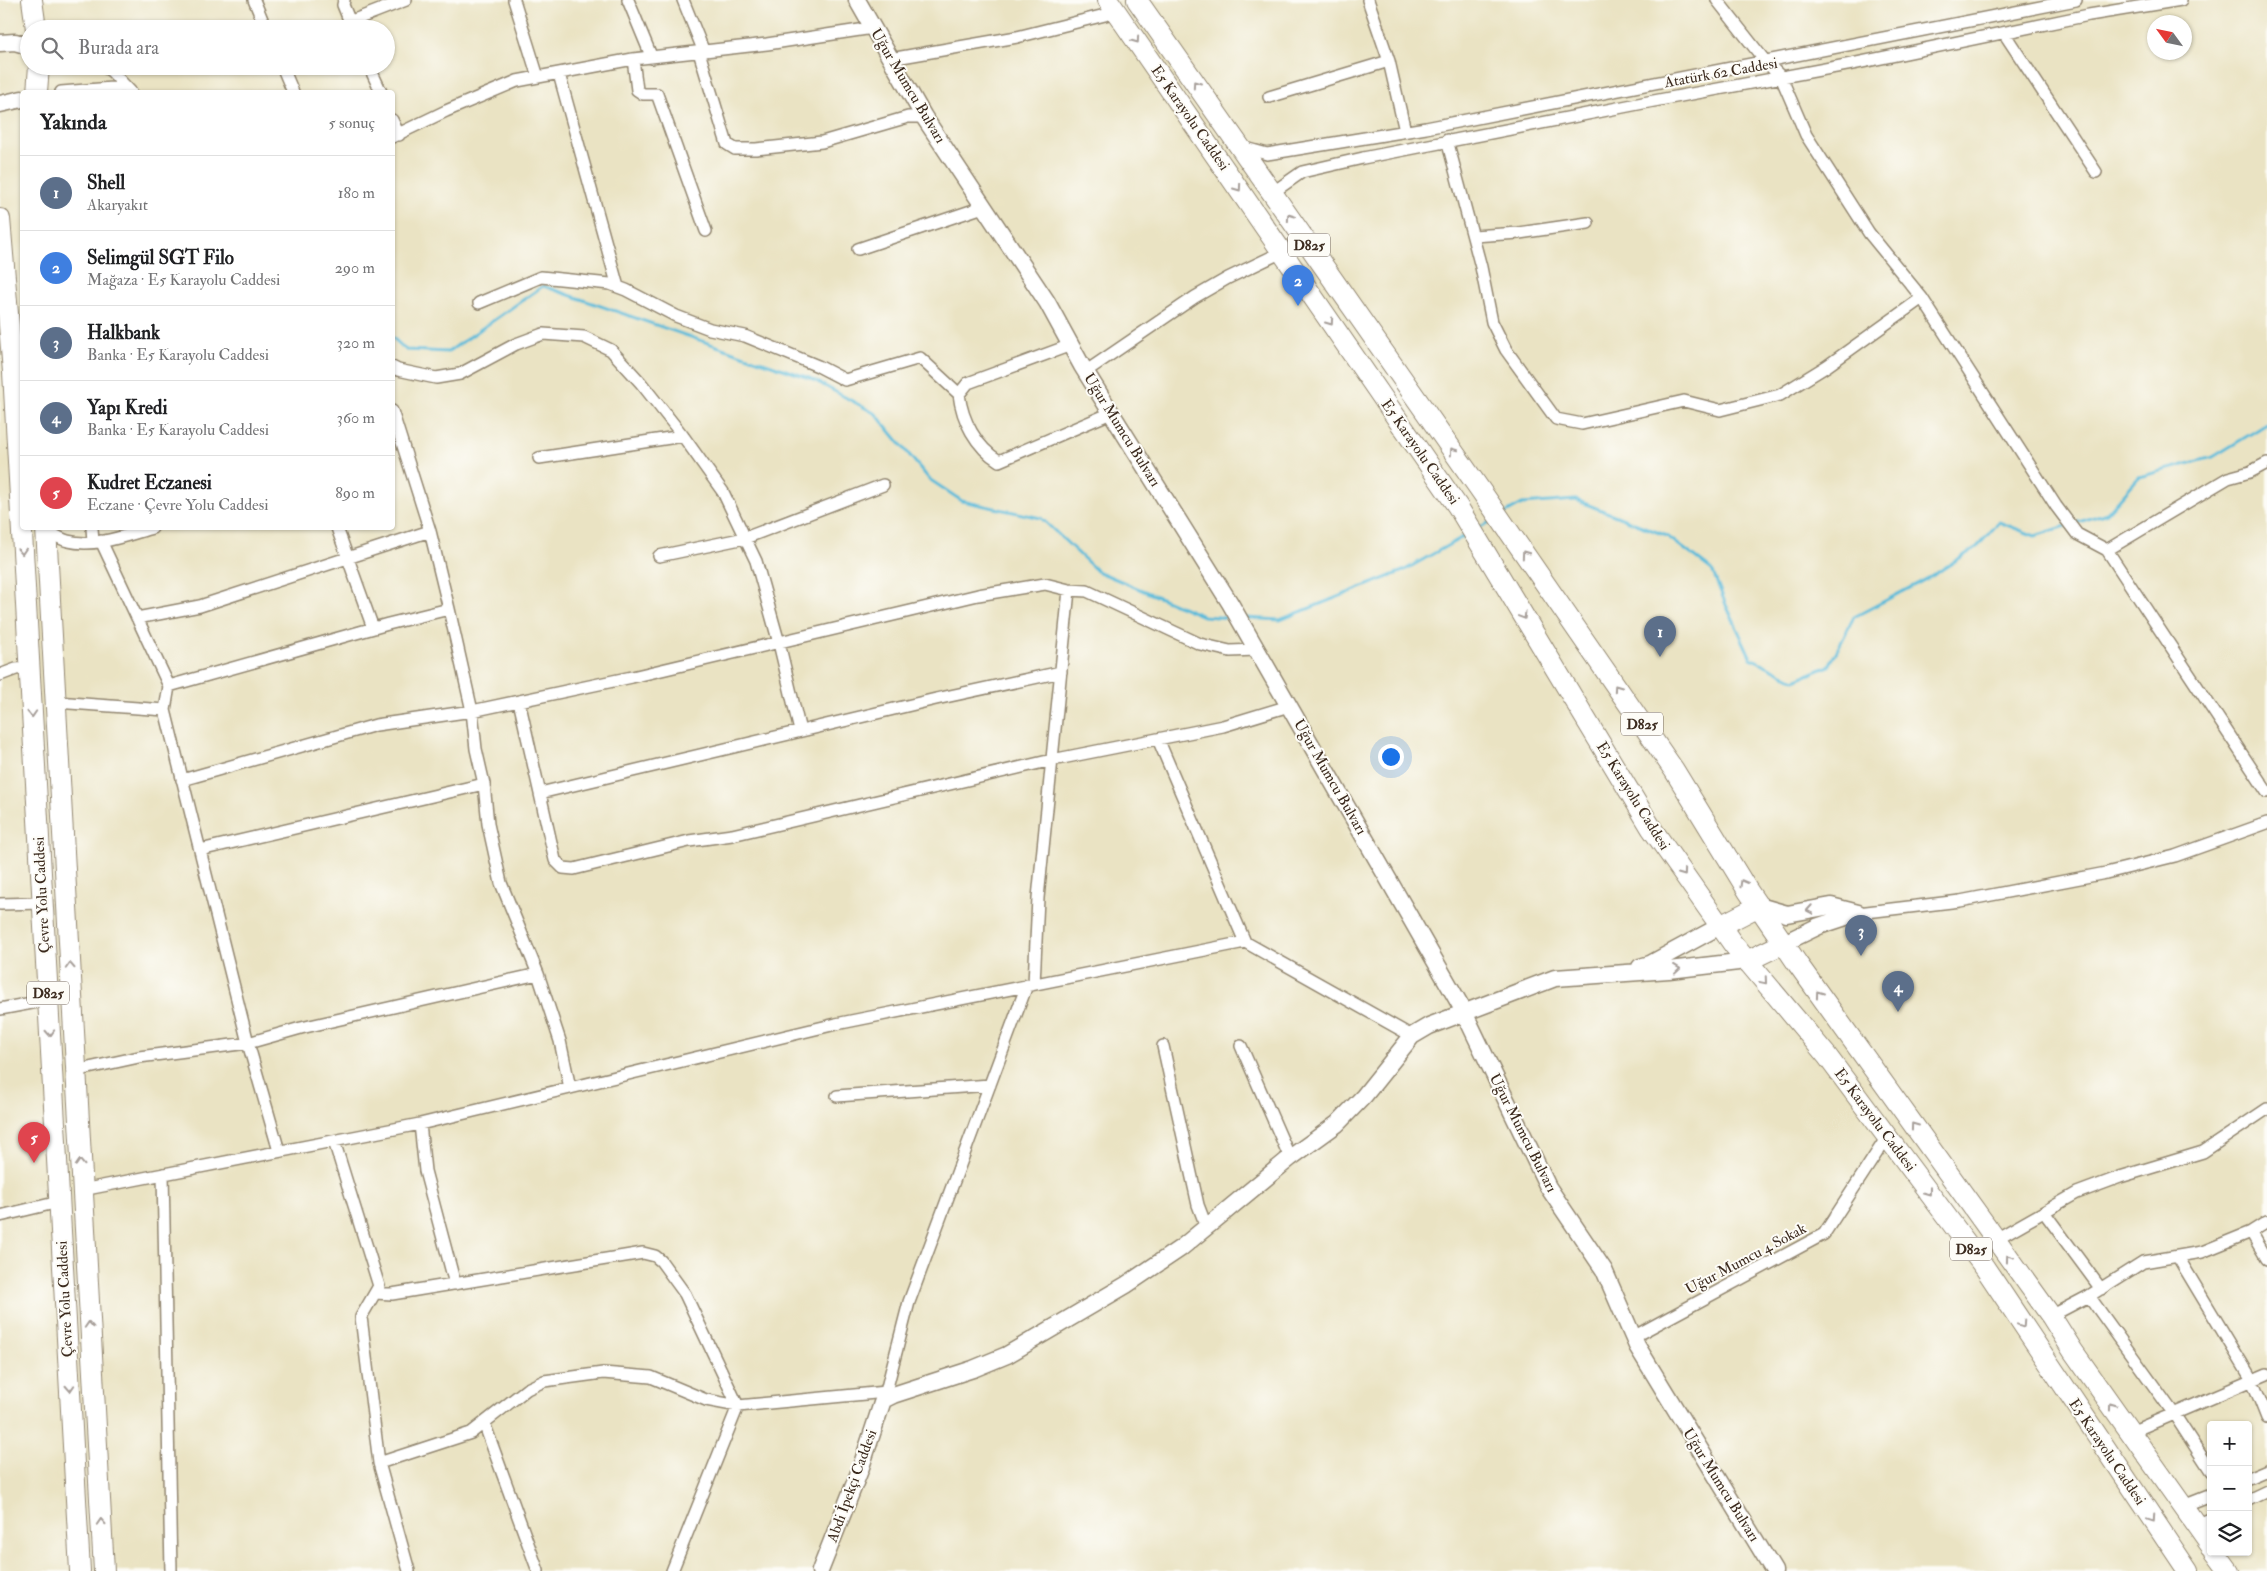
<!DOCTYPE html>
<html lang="tr">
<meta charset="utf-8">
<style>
body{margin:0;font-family:"IM FELL Double Pica",serif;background:#f6f6f6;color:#202124}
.controls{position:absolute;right:15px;bottom:15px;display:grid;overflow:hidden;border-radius:5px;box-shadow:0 1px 4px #0004}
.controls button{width:45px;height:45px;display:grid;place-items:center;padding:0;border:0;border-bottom:1px solid #e0e0e0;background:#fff;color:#202124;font:25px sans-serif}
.compass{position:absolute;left:2147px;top:15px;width:45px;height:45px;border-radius:50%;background:#fff;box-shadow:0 1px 4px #0004;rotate:303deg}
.you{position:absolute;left:1390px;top:756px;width:18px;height:18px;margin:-12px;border:4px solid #fff;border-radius:50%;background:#1a73e8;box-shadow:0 0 0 8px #1a73e833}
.badge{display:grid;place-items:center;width:32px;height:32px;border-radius:50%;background:#1f6fb2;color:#fff;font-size:16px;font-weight:700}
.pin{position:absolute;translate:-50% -41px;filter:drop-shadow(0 1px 2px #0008)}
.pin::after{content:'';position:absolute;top:26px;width:18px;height:15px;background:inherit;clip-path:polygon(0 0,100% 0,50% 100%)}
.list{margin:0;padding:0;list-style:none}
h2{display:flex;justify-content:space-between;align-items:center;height:65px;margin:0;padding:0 20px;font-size:21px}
h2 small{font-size:16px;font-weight:400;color:#757577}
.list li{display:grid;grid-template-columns:32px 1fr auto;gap:15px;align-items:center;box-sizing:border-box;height:75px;padding:0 20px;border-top:1px solid #e0e0e0}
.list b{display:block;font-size:19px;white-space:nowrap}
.list p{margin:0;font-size:16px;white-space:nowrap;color:#757577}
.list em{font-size:16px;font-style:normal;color:#757577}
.icon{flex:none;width:28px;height:28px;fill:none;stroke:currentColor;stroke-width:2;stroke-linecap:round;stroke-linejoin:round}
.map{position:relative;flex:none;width:2267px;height:1571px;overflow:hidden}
.search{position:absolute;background:#fff;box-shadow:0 1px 4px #0004;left:20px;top:20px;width:375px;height:55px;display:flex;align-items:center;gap:12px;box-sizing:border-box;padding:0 18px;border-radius:28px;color:#757577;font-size:19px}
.panel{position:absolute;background:#fff;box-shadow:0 1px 4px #0004;left:20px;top:90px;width:375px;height:440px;border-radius:5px}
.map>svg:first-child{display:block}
</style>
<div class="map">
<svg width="2267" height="1571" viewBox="0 0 2267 1571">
<rect width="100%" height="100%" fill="#fdfcf7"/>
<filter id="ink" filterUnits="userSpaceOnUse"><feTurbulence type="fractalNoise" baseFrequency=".02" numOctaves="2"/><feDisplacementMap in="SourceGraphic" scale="10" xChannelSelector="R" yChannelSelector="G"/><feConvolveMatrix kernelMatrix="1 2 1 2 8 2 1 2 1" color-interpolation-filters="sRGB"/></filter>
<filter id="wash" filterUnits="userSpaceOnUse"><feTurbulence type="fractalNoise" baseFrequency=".0096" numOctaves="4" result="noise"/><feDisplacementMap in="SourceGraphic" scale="20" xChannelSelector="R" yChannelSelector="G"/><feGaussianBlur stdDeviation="1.12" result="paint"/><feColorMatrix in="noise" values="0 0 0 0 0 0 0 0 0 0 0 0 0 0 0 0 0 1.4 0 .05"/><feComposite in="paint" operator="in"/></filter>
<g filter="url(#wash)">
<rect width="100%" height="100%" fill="#eae3c3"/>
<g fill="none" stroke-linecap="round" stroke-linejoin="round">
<!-- stream -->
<path stroke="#5cbbda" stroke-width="3" d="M392 337 406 350 448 352 543 286 812 379 876 414 929 479 962 501 1041 518 1097 571 1203 616 1232 618
M1506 513 1522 504 1576 500 1667 536 1712 570 1726 605 1751 658 1795 680 1829 666 1854 617 1932 576 1977 547 1999 522 2035 536 2107 513 2139 477 2213 457 2267 424
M1480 527 1494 520
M1246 618 1280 620 1403 571 1468 534"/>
</g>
</g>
<g filter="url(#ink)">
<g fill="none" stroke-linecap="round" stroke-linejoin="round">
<!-- street casing -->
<g stroke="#928670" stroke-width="14">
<path id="street" d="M254 0 266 29
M344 0 343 5 352 27
M514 0 538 77
M628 0 652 58
M683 0 704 52
M1368 0 1389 61 1405 131
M1717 0 1765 61 1781 77 1806 135 1869 233 1922 298 2056 506 2077 534 2107 550 2267 792
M349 22 406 0
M2004 33 2096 172
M699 52 727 144 735 149H756L822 142 908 117H924
M633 59 637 90 643 94H657L706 231
M890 59 1017 37 1117 12
M103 66 111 71 131 92
M282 66 293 92
M369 66 381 92
M559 74 618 287
M61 92 125 87
M1269 97 1389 61
M392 120 399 135
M392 137 446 111 517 81 633 59 767 44 873 28
M1447 140 1481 267 1492 322 1506 350 1556 419 1582 424 1684 401 1720 410 1780 395 1827 366 1922 298
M1242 147 1267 154 1426 128 2076 0
M1272 193 1302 172 1363 158 1643 103 1852 64 2089 15 2181 0
M1473 236 1519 233 1588 223
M858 249 983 207
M479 303 541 277 610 284 626 290 676 316 710 329 745 336 818 366 845 380 920 358 959 394
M1071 345 968 383 959 394C962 420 976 447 999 461L1111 413
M392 367 398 370 436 378 460 374 516 344 543 334 584 337 611 350 641 383 683 436 723 492 756 561 779 643 800 731
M1085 372 1195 297 1228 278 1282 252
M392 411 430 531 449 609 472 711 476 749 484 784 488 824 501 883 538 974 560 1041 570 1088
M539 458 683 436
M92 528 93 541
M337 528 373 628
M46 530C53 534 60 539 68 541 95 548 127 535 152 528
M101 541 169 686 165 710
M2107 550 2228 478 2250 472 2267 463
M659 556 745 538 883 485
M137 618 200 606 430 531
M0 675 16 669 29 668
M169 686 388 624 449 609
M519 701 555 860 563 868 574 869 689 841 732 835 1052 760 1223 726 1289 706
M56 702 165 710 248 1043 279 1151
M1158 739 1245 942
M182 780 376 725 472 711 632 677 978 595 1045 584 1069 590 1087 591 1200 644 1230 651 1257 650
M540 793 936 699 1061 672
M200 850 484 784
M0 904 43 903
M1858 913 1960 901 2106 873 2175 856 2267 823
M1034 984 1038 898 1069 590
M0 1009 48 1000
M1163 1046 1198 1205 1203 1218 1210 1225
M1241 1046 1290 1158
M75 1071 139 1057 248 1043 301 1028 538 974
M837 1096 990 1085
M420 1124 425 1171 455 1284
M334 1141 379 1286 361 1317 379 1463 471 1433 527 1389 544 1381 603 1373 651 1377 706 1400 738 1406 886 1392
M163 1174 171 1571
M82 1190 420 1124 836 1024 1245 942 1412 1036
M2044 1212 2101 1289
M0 1216 59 1202
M2251 1232 2267 1259
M1996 1239 2077 1193 2120 1177 2203 1152 2267 1109
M2178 1257 2252 1380 2267 1418
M375 1293 392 1294 643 1253 655 1256 661 1261 685 1294 738 1406 672 1571
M2089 1296 2174 1414 2211 1471
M2051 1316 2089 1296 2143 1262 2202 1252 2251 1232 2267 1222
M1633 1337 1824 1234 1887 1137
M884 1399 909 1302 1027 985
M484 1423 538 1571
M2131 1432 2267 1374
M379 1463 409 1571
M2248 1478 2267 1470
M2248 1500 2267 1491
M2183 1506 2211 1495
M2196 1525 2211 1518"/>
</g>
<!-- secondary casing -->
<g stroke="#928670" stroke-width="19">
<path id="secondary" d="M857 0 924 117 1047 302 1082 366 1230 603 1462 1008 1548 1187 1604 1270 1637 1346 1774 1571
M0 43 15 42 29 46
M0 104 22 99
M1759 906 1787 914 1831 906 1858 913
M1784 943 1819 926 1858 913
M1640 967 1650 964 1720 926
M820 1571 860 1470 883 1400 893 1395 973 1369 1007 1355 1126 1285 1181 1248 1290 1158 1337 1124 1364 1096 1412 1036 1429 1026 1555 978 1669 970 1747 961"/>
</g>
<!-- highway casing -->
<g stroke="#928670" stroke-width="22">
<path id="highway" d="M32 0 36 29
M1108 0 1458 507 1652 829 1733 944 1827 1056 1985 1268 2188 1571
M1137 0 1481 491 1674 770 1748 891 1797 963 2051 1316 2073 1351 2211 1546
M37 92 39 66
M0 219 13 372 80 1571
M46 528 104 1571
M1720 926 1759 906
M1747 961 1784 943
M2215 1552 2229 1571"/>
</g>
<!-- street -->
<use href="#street" stroke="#fff" stroke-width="11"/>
<!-- secondary -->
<use href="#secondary" stroke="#fff" stroke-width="16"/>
<!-- highway -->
<use href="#highway" stroke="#fff" stroke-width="20"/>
</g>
<!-- one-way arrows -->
<defs><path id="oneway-chevron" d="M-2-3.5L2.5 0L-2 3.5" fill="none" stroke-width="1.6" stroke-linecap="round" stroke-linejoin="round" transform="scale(1.25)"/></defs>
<g stroke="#a79f9a">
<use href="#oneway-chevron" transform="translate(1136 40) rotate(55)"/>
<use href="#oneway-chevron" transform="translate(1196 84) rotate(-125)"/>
<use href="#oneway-chevron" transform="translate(1238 188) rotate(55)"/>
<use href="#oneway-chevron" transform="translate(1290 217) rotate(-125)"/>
<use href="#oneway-chevron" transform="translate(1330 322) rotate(55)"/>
<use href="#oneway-chevron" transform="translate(1453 451) rotate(-125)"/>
<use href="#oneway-chevron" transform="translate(22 551) rotate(87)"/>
<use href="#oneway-chevron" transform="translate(1525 554) rotate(-125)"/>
<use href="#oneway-chevron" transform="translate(1523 616) rotate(59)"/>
<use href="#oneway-chevron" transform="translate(1617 688) rotate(-125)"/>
<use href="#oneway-chevron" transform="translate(32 714) rotate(87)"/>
<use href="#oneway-chevron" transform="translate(1683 873) rotate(55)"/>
<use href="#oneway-chevron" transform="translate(1743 883) rotate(-120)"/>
<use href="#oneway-chevron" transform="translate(1810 910) rotate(170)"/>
<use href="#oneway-chevron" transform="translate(70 966) rotate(-93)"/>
<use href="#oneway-chevron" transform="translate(1677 969) rotate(-6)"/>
<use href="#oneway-chevron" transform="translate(1764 981) rotate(50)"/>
<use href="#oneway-chevron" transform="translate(1819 994) rotate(-126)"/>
<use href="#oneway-chevron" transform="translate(50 1033) rotate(87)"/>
<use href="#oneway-chevron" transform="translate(1914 1126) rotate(-126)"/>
<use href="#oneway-chevron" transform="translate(80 1163) rotate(-93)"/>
<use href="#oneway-chevron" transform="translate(1928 1192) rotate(53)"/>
<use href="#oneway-chevron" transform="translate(2009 1258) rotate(-126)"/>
<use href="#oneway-chevron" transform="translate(2022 1324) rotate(56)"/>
<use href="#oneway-chevron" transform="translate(89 1325) rotate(-93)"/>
<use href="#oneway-chevron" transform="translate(70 1388) rotate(87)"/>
<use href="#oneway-chevron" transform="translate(2112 1406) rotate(-126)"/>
<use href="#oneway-chevron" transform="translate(2152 1518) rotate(56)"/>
<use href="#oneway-chevron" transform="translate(101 1522) rotate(-93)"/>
</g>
</g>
<g text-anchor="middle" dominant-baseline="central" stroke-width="4" stroke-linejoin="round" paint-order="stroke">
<!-- shield labels -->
<g fill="#fdfcf7" stroke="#75695f" stroke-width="1">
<rect x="1288" y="233.5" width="42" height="23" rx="4"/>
<rect x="1621" y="712.5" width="42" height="23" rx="4"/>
<rect x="27" y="981.5" width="42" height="23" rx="4"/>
<rect x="1950" y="1237.5" width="42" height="23" rx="4"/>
</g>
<g font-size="14" font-weight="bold" fill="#3b2a1e">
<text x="1309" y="245">D825</text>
<text x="1642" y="724">D825</text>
<text x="48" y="993">D825</text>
<text x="1971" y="1249">D825</text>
</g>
<!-- street labels -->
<g font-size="15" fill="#3b2a1e" stroke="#fdfcf7">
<text transform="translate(1721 73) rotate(-10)">Atatürk 62 Caddesi</text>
<text transform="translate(908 86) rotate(59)">Uğur Mumcu Bulvarı</text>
<text transform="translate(1190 118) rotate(55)">E5 Karayolu Caddesi</text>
<text transform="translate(1122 430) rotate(58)">Uğur Mumcu Bulvarı</text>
<text transform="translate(1420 452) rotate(55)">E5 Karayolu Caddesi</text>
<text transform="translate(1330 777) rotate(60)">Uğur Mumcu Bulvarı</text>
<text transform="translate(1633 796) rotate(58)">E5 Karayolu Caddesi</text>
<text transform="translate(42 895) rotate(-93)">Çevre Yolu Caddesi</text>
<text transform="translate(1875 1120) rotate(53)">E5 Karayolu Caddesi</text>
<text transform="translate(1523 1133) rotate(63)">Uğur Mumcu Bulvarı</text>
<text transform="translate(1746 1259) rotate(-28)">Uğur Mumcu 4 Sokak</text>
<text transform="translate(65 1299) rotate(-93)">Çevre Yolu Caddesi</text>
<text transform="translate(2107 1452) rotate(56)">E5 Karayolu Caddesi</text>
<text transform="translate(1721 1485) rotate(58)">Uğur Mumcu Bulvarı</text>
<text transform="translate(852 1486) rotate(-70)">Abdi İpekçi Caddesi</text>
</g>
</g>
</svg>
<div class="controls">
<button>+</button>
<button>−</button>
<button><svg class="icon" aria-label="layers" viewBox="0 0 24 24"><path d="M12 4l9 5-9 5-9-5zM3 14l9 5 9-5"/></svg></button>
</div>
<svg class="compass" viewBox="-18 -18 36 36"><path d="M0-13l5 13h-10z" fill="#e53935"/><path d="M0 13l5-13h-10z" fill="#757577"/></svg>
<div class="you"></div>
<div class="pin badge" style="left:1660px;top:657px;background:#5c6f8a">1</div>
<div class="pin badge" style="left:1298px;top:306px;background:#3f7fe0">2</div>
<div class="pin badge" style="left:1861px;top:956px;background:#5c6f8a">3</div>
<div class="pin badge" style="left:1898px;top:1012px;background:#5c6f8a">4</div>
<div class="pin badge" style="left:34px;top:1163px;background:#e0444e">5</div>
<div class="search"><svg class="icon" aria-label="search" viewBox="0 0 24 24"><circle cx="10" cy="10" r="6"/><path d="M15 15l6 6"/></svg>Burada ara</div>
<section class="panel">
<h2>Yakında<small>5 sonuç</small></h2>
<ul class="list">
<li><span class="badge" style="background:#5c6f8a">1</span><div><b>Shell</b><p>Akaryakıt</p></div><em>180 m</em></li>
<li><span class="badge" style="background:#3f7fe0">2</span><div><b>Selimgül SGT Filo</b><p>Mağaza · E5 Karayolu Caddesi</p></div><em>290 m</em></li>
<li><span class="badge" style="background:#5c6f8a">3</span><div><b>Halkbank</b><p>Banka · E5 Karayolu Caddesi</p></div><em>320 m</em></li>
<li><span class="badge" style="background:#5c6f8a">4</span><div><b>Yapı Kredi</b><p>Banka · E5 Karayolu Caddesi</p></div><em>360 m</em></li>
<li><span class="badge" style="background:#e0444e">5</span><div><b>Kudret Eczanesi</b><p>Eczane · Çevre Yolu Caddesi</p></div><em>890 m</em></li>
</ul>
</section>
</div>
